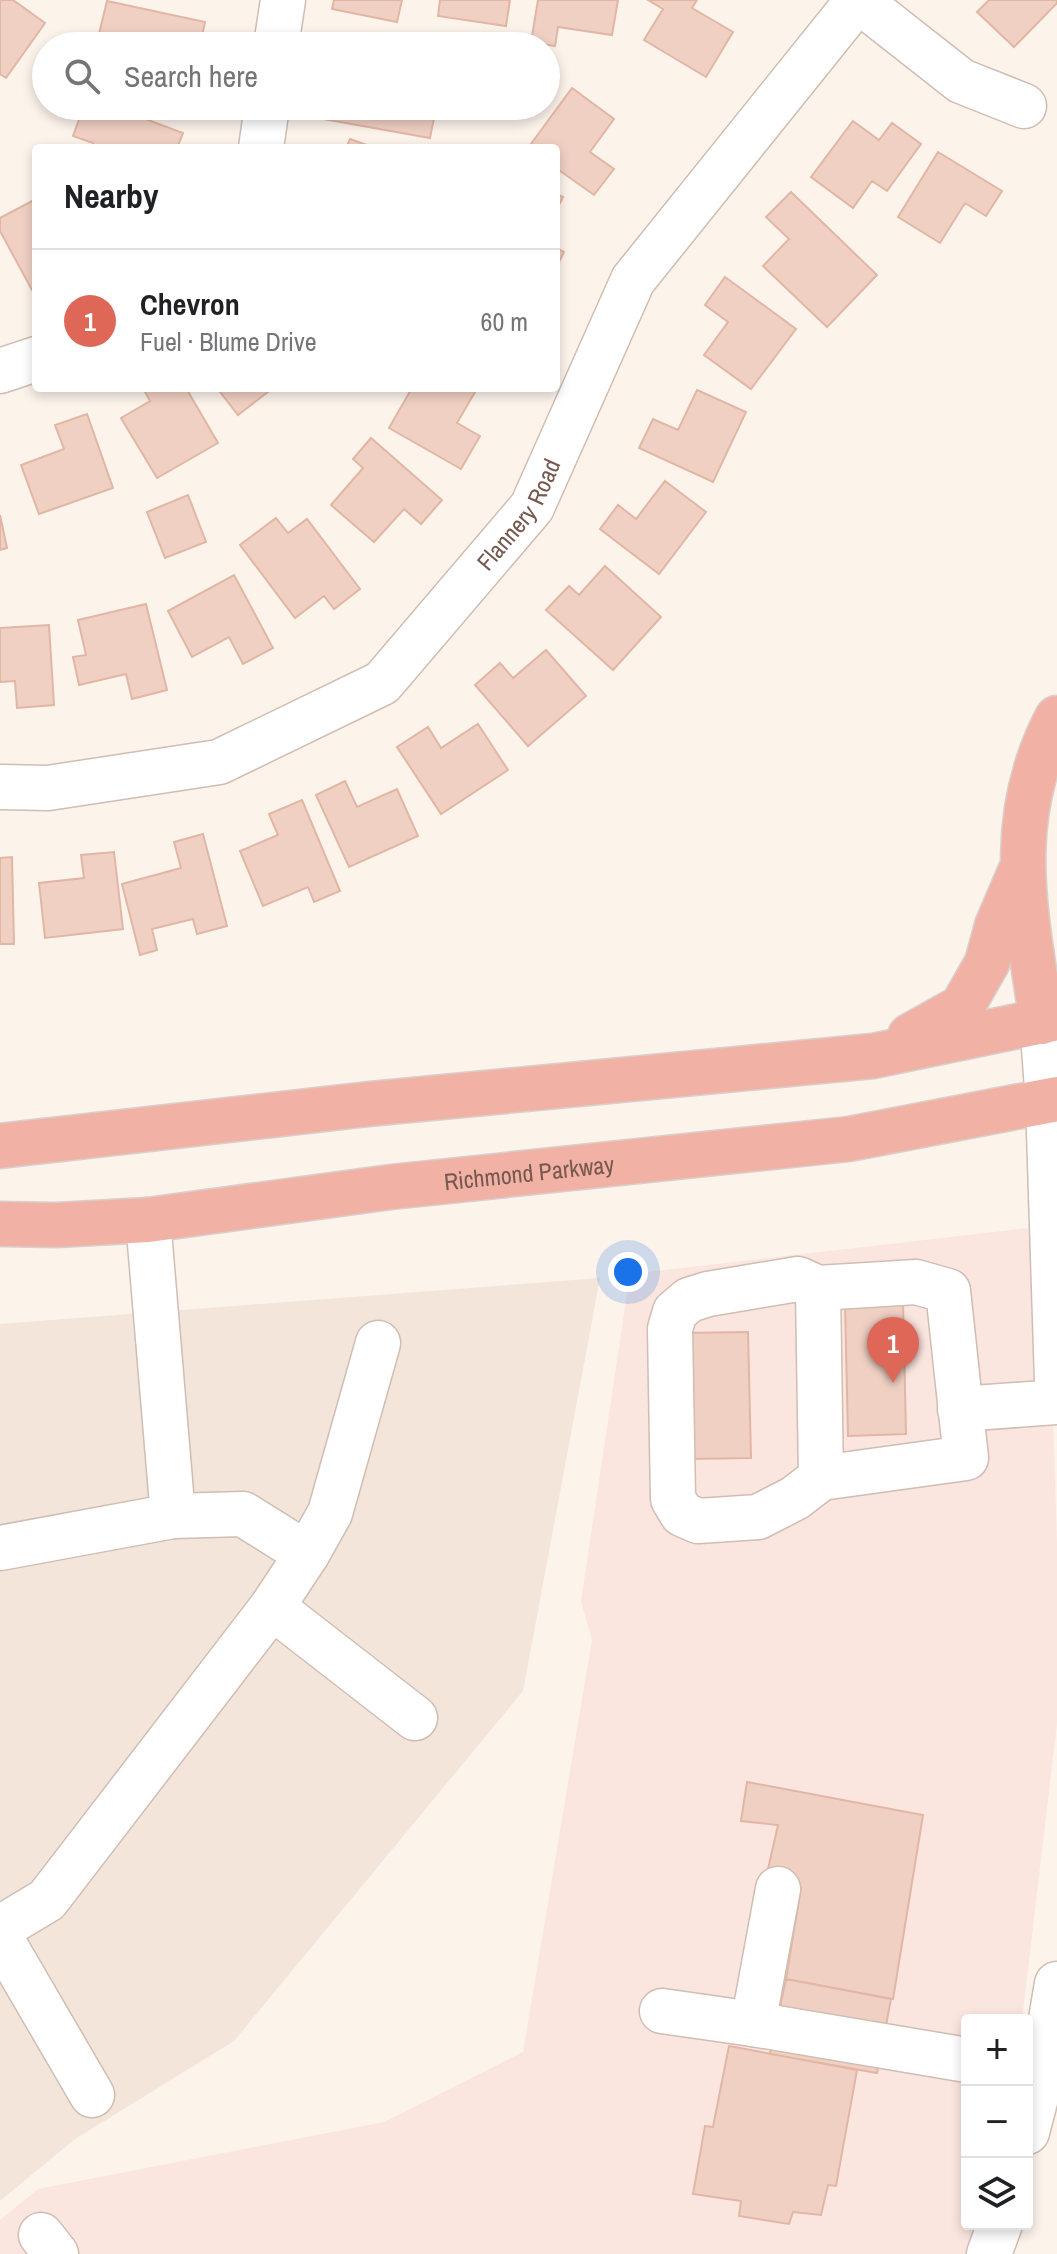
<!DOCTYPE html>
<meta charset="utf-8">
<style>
body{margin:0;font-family:"Archivo Narrow",sans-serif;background:#f6f6f6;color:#202124}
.controls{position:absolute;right:24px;bottom:24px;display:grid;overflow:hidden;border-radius:8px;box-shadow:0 4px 12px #0003}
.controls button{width:72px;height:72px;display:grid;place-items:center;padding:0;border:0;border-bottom:2px solid #e0e0e0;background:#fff;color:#202124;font:40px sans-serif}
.you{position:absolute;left:628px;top:1272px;width:28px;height:28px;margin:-20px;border:6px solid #fff;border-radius:50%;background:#1a73e8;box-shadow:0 0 0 12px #1a73e833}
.badge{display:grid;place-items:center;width:52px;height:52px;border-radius:50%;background:#df6757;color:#fff;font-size:26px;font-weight:700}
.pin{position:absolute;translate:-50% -66px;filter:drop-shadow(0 2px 4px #0008)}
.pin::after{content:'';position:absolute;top:42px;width:28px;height:24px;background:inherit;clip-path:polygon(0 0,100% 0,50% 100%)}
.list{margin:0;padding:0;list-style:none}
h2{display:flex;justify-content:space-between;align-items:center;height:104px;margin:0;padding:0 32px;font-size:34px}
h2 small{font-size:26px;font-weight:400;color:#757577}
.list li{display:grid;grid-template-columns:52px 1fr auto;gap:24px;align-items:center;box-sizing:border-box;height:144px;padding:0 32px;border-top:2px solid #e0e0e0}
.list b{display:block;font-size:30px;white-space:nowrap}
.list p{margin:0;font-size:26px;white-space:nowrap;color:#757577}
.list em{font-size:26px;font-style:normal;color:#757577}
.icon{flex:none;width:44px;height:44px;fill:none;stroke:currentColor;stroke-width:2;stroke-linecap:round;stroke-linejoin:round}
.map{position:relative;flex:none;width:1057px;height:2254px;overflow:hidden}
.search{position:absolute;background:#fff;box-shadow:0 4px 12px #0003;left:32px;top:32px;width:528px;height:88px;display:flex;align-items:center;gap:20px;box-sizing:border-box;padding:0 28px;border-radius:44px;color:#757577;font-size:30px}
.panel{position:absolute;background:#fff;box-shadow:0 4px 12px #0003;left:32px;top:144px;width:528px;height:248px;border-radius:8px}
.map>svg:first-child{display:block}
</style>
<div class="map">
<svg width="1057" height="2254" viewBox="0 0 1057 2254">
<rect width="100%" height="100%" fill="#fcf3eb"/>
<!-- residential -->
<path fill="#f3e5d9" d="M600 1278 523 1691 234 2041 75 2139 0 2201V1324Z"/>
<!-- commercial -->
<path fill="#fbe5df" d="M1047 1226 1057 1544V1723L1022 2020H967V2224H984L975 2254H0V2220L38 2189 384 2122 523 2052 592 1640 581 1601 630 1274Z"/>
<!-- building -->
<path fill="#f0d0c3" stroke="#e2b6a4" stroke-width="2" d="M0 0H13L45 23 6 78 0 74Z
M334 0H402L397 22 332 9Z
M440 0H510L506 26 438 16Z
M538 0H618L612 35 558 27 555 46 531 42Z
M648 0H697L692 8 733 32 706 77 644 40 663 9Z
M989 0H1057V3L1014 47 977 12Z
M107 1 205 22 200 46H115L97 42Z
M572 88 614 119 590 152 614 169 594 195 556 168V148H528Z
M84 106H111L183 133 177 148H91L93 143 73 136Z
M325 106H426L436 108 430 138 323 119Z
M853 121 879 140 892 123 921 144 887 191 872 181 853 208 811 177Z
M350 139 375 148H346Z
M938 152 1002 191 986 216 965 203 940 243 898 217Z
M791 192 877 275 827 327 763 266 789 239 766 217Z
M556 194 563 197 556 211Z
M36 199V288L32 290 0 231V218Z
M556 248 564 252 556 268Z
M725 277 796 329 751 389 704 355 728 322 705 305Z
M143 388H186L218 443 157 478 121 418 150 401Z
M217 388H273L238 415Z
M412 388H469L475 392 457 423 480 436 461 469 389 428Z
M697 390 746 412 713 482 639 448 653 419 678 430Z
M87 414 113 488 39 514 21 465 64 449 55 425Z
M371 438 442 500 421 524 404 509 374 542 331 505 363 468 353 459Z
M665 481 706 512 659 574 600 529 618 505 636 519Z
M188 495 206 542 165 558 147 512Z
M0 515 7 548 0 550Z
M276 518 288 533 307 519 360 589 334 609 324 596 295 618 240 545Z
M605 566 661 617 613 670 546 610 569 586 579 595Z
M234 575 273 648 243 664 229 637 192 657 168 611Z
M146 604 167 690 132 699 126 674 79 685 73 657 86 655 78 620Z
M49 625 54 705 17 708 15 681 0 682V628Z
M546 650 586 696 528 746 475 685 500 663 513 678Z
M478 724 508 770 441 814 397 747 428 727 441 748Z
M345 781 357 807 397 789 418 836 349 867 316 795Z
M302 800 340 891 314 902 308 887 263 906 240 851 278 835 269 814Z
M203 834 227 926 197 934 193 919 152 929 157 950 140 955 122 884 181 868 174 842Z
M114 852 123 929 45 938 39 883 84 878 81 855Z
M12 857 14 944H0V858Z
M903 1302 906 1434 848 1436 845 1304Z
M748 1332 751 1458 686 1459 683 1333Z
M747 1782 923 1815 893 1999 786 1979 801 1888 766 1878 778 1825 741 1821Z
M786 1979 891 1999 877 2073 770 2054Z
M729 2046 857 2070 836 2186 828 2185 821 2215 793 2212 789 2224 739 2216 741 2201 693 2194 705 2126 713 2127Z"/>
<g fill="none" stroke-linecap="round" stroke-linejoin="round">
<!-- minor casing -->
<g stroke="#d0bdb3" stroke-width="47">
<g id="minor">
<path d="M858 0 961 81 1024 106"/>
<path d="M276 46 283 0"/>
<path d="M261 148 267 106"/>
<path d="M0 371 36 359"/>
<path id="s1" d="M0 787 48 788 219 762 382 683 532 507 633 280 858 0"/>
<path d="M1042 1022 1048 1101 1057 1381"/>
<path d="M148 1220 173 1516"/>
<path d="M818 1288 798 1279 708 1294 689 1300 675 1312 670 1329 673 1499 682 1514 698 1521 758 1517 795 1498 821 1478 966 1458 948 1291 916 1282 818 1288 821 1478"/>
<path d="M960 1409 1057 1402"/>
<path d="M0 1548 173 1516 243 1514 307 1554"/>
<path d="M272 1607 415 1718"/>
<path d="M0 1928 47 1900 272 1607 307 1554 330 1513 378 1343"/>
<path d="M0 1937 92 2095"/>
<path d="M662 2011 753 2024 778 1889"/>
<path d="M753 2024 967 2060"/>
<path d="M1027 2132 1041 2078 1057 1984"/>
<path d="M41 2235 56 2254"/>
<path d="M989 2254 1000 2224"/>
</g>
</g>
<!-- highway casing -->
<g stroke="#d9d0cd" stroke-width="47">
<g id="highway">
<path d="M1042 1022C1026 914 1003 821 1057 718"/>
<path d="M910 1036 962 1007 987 963 997 926 1020 872"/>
<path d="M0 1146 369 1104 873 1056 1057 1018"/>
<path id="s2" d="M0 1224 57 1225 148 1220 391 1187 849 1139 1057 1099"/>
</g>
</g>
<!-- minor -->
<use href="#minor" stroke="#fff" stroke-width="44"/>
<!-- highway -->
<use href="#highway" stroke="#f2b1a5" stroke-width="44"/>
</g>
<g text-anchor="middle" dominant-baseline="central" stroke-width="6" stroke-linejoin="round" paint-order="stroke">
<!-- street labels -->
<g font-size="24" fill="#76584e" stroke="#fef8f1">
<text stroke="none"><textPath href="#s1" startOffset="620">Flannery Road</textPath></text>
<text stroke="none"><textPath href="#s2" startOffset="532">Richmond Parkway</textPath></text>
</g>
</g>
</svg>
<div class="controls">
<button>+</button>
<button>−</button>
<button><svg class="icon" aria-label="layers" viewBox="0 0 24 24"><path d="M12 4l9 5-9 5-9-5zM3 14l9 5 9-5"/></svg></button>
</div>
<div class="you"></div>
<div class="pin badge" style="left:893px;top:1383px">1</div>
<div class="search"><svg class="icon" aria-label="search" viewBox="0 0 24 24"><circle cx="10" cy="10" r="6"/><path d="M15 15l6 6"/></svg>Search here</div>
<section class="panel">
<h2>Nearby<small></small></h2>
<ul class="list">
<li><span class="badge">1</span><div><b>Chevron</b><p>Fuel · Blume Drive</p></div><em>60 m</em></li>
</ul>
</section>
</div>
